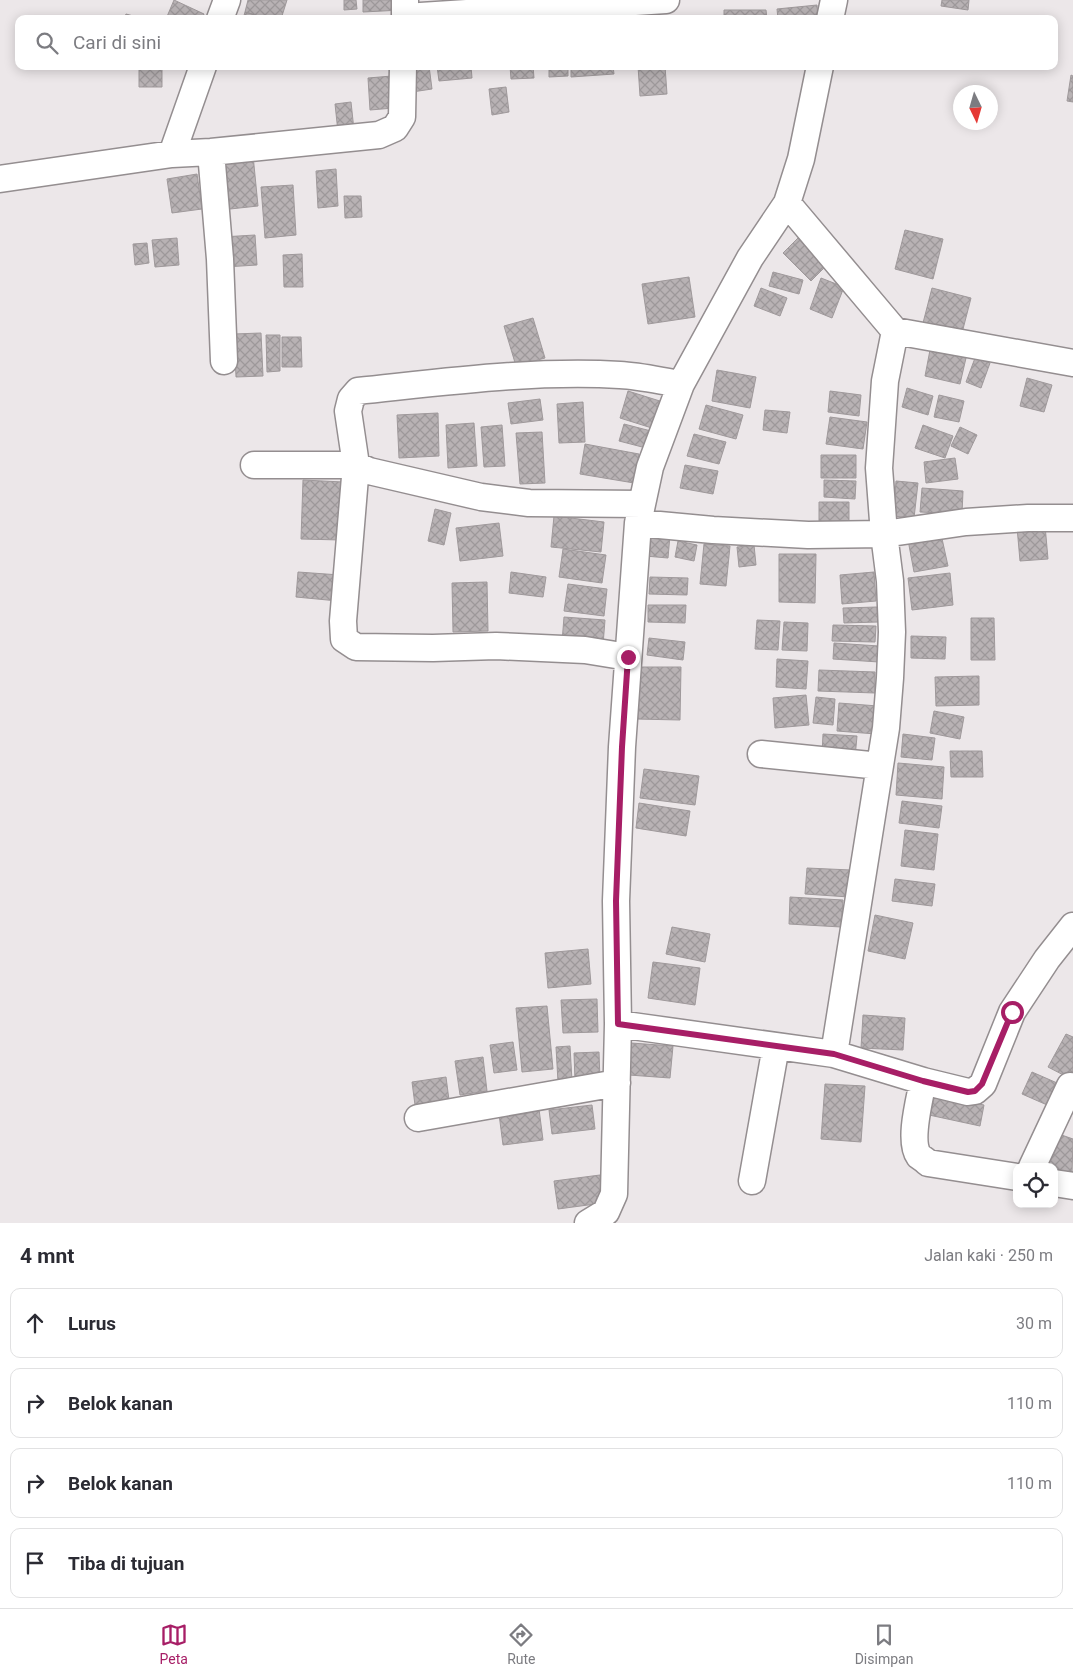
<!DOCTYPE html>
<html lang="id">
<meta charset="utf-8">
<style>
body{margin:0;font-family:Roboto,sans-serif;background:#f7f7f7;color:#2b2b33}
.controls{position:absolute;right:15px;bottom:15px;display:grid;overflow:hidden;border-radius:10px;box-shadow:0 2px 12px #0003}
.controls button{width:45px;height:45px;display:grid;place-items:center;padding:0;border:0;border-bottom:1px solid #e1e1e2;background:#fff;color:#2b2b33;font:25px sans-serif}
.compass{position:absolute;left:953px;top:85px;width:45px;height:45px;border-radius:50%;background:#fff;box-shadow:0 2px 12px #0003;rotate:175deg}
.stop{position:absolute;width:15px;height:15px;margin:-11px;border:4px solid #a71e66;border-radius:50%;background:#fff}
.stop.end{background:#a71e66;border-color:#fff;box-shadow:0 1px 5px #0008}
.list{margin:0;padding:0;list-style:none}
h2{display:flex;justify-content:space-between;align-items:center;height:65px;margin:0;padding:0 20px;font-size:21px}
h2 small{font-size:16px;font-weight:400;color:#7c7c81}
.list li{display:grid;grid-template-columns:32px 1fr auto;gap:15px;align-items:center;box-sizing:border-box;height:70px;margin:0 10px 10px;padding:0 10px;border:1px solid #e1e1e2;border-radius:10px}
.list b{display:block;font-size:19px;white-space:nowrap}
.list em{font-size:16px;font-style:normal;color:#7c7c81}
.icon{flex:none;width:28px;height:28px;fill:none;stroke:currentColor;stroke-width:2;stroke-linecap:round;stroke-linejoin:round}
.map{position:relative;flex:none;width:1073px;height:1223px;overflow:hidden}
.search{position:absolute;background:#fff;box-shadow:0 2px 12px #0003;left:15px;right:15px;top:15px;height:55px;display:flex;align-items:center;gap:12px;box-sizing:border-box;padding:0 18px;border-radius:10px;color:#7c7c81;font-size:19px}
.sheet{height:385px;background:#fff}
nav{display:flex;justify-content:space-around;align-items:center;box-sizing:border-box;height:70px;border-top:1px solid #e1e1e2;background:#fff;font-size:14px;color:#7c7c81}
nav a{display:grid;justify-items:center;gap:2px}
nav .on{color:#a71e66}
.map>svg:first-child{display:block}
</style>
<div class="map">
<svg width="1073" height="1223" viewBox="0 0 1073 1223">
<defs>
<pattern id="building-cross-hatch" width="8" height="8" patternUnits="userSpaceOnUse" patternTransform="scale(1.25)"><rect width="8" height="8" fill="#b8b2b4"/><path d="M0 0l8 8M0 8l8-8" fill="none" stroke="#9d989a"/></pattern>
</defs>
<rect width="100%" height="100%" fill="#ece7e9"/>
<!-- building -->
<path fill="url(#building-cross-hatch)" stroke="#9f999b" d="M174 0 204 14 202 19H166Z
M248 0H287L281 19H269L245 12Z
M344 0H356L357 9 344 10Z
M363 0H401L402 10 363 12Z
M942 0H969L968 10 941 6Z
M817 5 818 19H778L777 9Z
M724 10H766L767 19H724Z
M245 12 269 19H243Z
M126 14 144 19H124Z
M139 66H162V87H139Z
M409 66H429L432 89 412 92Z
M437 66H471L472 78 439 81Z
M478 66H504V67L478 69Z
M510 66H533L534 78 511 79Z
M549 66H568V76L549 77Z
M571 66H613L614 74 571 77Z
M638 66H665L667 94 640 96Z
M1071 75 1073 76V102L1067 101Z
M392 76 394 108 370 110 368 78Z
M506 87 509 112 492 115 489 89Z
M351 102 354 130 338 132 335 104Z
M253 155 258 206 221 210 216 159Z
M336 169 338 206 318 208 316 171Z
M197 174 202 209 172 213 167 179Z
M293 185 296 235 265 238 261 187Z
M344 196H361L362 217 345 218Z
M905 230 943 239 933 279 895 269Z
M255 235 257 265 225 267 222 237Z
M177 238 179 265 155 267 152 240Z
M798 238 826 266 811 281 783 253Z
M147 243 149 263 135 265 133 244Z
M302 254 303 287H284L283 255Z
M773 272 803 280 799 294 769 286Z
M689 277 695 317 648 324 642 284Z
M821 278 844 287 832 318 810 309Z
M761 288 787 298 780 316 754 306Z
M932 288 971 298 962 333 923 323Z
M533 318 545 358 516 366 504 326Z
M261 333 263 376 236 377 234 334Z
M266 335H280V371L267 372Z
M282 337H301L302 367H282Z
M930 350 966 358 960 384 925 376Z
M975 358 990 363 981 388 966 382Z
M717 370 756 377 750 408 712 401Z
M1027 378 1052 385 1044 412 1020 406Z
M907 388 933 396 928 415 902 407Z
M628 391 663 402 655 429 620 418Z
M830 391 861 395 859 416 828 412Z
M939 395 964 401 959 422 934 417Z
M540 399 543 420 511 424 508 403Z
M583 402 585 442 559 443 557 404Z
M706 405 743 415 736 439 699 429Z
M765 410 790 412 787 433 763 430Z
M438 413 439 456 399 458 397 415Z
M830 417 867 422 863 449 826 444Z
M474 423 477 466 448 468 446 425Z
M624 424 651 431 646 448 619 441Z
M502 425 505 466 484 467 481 427Z
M923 425 953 436 945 458 915 448Z
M960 427 977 435 968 454 951 446Z
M542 432 545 483 520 484 516 433Z
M694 434 726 442 719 464 687 456Z
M585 444 639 454 634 483 580 474Z
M821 455H856V478H821Z
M955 458 958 479 926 483 924 462Z
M685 465 718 471 713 494 680 488Z
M303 480 343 482 341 540 301 539Z
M824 480 856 481 855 499 824 497Z
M896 481 918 483 914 518 893 516Z
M922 488 963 491 962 514 920 512Z
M819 502H849V530H819Z
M435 509 451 513 444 545 428 541Z
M554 516 604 522 601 552 551 547Z
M499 523 503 556 460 561 456 528Z
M1045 525 1048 559 1020 561 1017 527Z
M646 533 670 535 668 558 645 556Z
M941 534 948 566 914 572 908 540Z
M678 541 697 545 694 561 675 557Z
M704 544 730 546 726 586 700 584Z
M754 545 756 565 739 567 737 547Z
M563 549 606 555 602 583 559 577Z
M779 554H816L815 603 779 602Z
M298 572 340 575 338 601 296 597Z
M511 572 546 577 543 597 509 593Z
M874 572 876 601 842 604 840 575Z
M950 573 953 605 912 610 908 578Z
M650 577 688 578 687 595 649 594Z
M487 582 488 631 453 632 452 583Z
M568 584 607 589 604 616 564 611Z
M648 605H686L685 623 648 622Z
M877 607 878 622 844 623 843 608Z
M564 617 605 620 603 645 562 642Z
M971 618H994L995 660H971Z
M757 620 780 621 778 650 755 649Z
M784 622 808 623 807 651 782 650Z
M833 625 876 626 875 642 832 641Z
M911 636 946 637 945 659 911 658Z
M649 638 685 642 683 660 647 655Z
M834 643 879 646V662L833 659Z
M777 659 808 661 806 689 776 687Z
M637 667H681L680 720 636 719Z
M819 670 875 672V693L818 691Z
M979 676V705L936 706 935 677Z
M806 695 809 725 775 728 773 698Z
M816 697 835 699 833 725 813 723Z
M839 703 878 706 876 734 837 731Z
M934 711 964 717 960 739 930 733Z
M823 734 857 736 855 758 822 755Z
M903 734 935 738 932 760 901 757Z
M950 751H982L983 777H951Z
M898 763 944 767 942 799 896 795Z
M644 769 699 776 695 805 640 798Z
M902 801 942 806 939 828 899 823Z
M639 803 690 811 686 836 636 828Z
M905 830 938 834 934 870 901 866Z
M807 868 851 870 849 897 805 894Z
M895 879 935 884 932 906 892 901Z
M790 897 843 900 841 927 789 924Z
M875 915 913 923 905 959 868 951Z
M672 927 710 934 705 962 666 954Z
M588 949 591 984 548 988 545 953Z
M653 962 700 968 695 1005 648 998Z
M597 999 598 1032 563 1033 561 1000Z
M547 1006 553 1069 522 1072 516 1008Z
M863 1015 905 1018 903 1050 861 1048Z
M1066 1034 1073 1037V1080L1048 1067Z
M513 1042 517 1070 494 1073 490 1045Z
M631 1043 673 1046 670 1078 629 1075Z
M570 1046 572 1081 558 1082 556 1047Z
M599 1052 600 1081H575L574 1053Z
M483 1057 487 1091 460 1095 455 1061Z
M1032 1072 1064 1086 1054 1108 1022 1094Z
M446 1077 449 1100 415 1105 412 1082Z
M825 1084 865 1086 861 1142 821 1139Z
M935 1095 984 1105 980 1126 929 1115Z
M592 1105 595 1129 552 1134 549 1110Z
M539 1109 543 1140 503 1145 499 1114Z
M1056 1133 1073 1139 1072 1174 1054 1168V1167L1044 1165Z
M600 1175 603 1203 558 1209 554 1181Z"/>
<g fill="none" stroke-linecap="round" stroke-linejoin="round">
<!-- minor casing -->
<g stroke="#948e90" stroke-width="29">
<path id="minor" d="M405 0V17L666 0
M220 19 227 0
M830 19 834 0
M211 152 220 259 224 361
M172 154 203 66
M0 179 172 154 211 152 379 135 395 128 402 117 403 66
M787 203 801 159 820 66
M895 331 885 381 879 468 884 534 890 581 892 632 890 678 886 728 834 1054 923 1081C920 1098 908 1141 919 1156 922 1158 926 1161 928 1163L1017 1177
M254 465H356L369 471 481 497 529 503 642 504
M638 523 713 530 808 535 884 534 966 522 1028 518H1073
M628 657 585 650 496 646 433 648 356 647 344 639 343 621 356 465 348 411 351 399 358 391C445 382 533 370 620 375 640 376 661 381 681 384
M761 754 880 766
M618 1024 834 1054
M923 1081 968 1092 975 1091 983 1084 1012 1012 1047 959 1073 926
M418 1118 617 1083
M1032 1167 1070 1086
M752 1181 776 1046
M1054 1183 1073 1186
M588 1223 606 1212 614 1194 618 1024 616 901 622 747 638 523 650 467 681 384 750 258 787 203 895 331 1073 363"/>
</g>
<!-- minor -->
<use href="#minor" stroke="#fff" stroke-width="26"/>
</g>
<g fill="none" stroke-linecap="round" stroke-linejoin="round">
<!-- route -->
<path stroke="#a71e66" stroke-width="6" d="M628 657 622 747 616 901 618 1024 834 1054 923 1081 968 1092 975 1091 982 1084 1012 1012"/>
</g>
</svg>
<div class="controls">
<button><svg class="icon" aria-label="locate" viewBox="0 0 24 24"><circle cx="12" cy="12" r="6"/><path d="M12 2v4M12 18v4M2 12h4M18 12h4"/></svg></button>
</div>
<svg class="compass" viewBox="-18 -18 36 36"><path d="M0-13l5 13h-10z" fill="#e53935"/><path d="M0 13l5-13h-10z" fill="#7c7c81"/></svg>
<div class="stop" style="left:1012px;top:1012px"></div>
<div class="stop end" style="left:628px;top:657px"></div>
<div class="search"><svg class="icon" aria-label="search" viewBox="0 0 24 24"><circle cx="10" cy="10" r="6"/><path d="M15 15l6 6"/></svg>Cari di sini</div>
</div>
<section class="sheet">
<h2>4 mnt<small>Jalan kaki · 250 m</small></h2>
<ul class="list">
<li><svg class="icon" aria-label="ahead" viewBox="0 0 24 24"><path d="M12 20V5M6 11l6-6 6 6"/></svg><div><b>Lurus</b></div><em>30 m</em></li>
<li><svg class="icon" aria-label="right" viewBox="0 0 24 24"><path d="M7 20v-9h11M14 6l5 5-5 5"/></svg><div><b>Belok kanan</b></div><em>110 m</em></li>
<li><svg class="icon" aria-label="right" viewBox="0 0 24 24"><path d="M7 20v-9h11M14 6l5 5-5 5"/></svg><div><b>Belok kanan</b></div><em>110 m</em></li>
<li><svg class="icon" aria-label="arrive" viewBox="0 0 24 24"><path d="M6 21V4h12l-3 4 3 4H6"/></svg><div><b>Tiba di tujuan</b></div></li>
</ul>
</section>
<nav>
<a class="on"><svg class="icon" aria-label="map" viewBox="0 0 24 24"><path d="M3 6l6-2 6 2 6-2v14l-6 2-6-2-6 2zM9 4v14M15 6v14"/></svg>Peta</a>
<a><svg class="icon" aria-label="directions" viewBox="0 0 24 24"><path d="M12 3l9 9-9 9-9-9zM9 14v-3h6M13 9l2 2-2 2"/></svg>Rute</a>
<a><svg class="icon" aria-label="saved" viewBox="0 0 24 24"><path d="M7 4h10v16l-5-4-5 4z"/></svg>Disimpan</a>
</nav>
